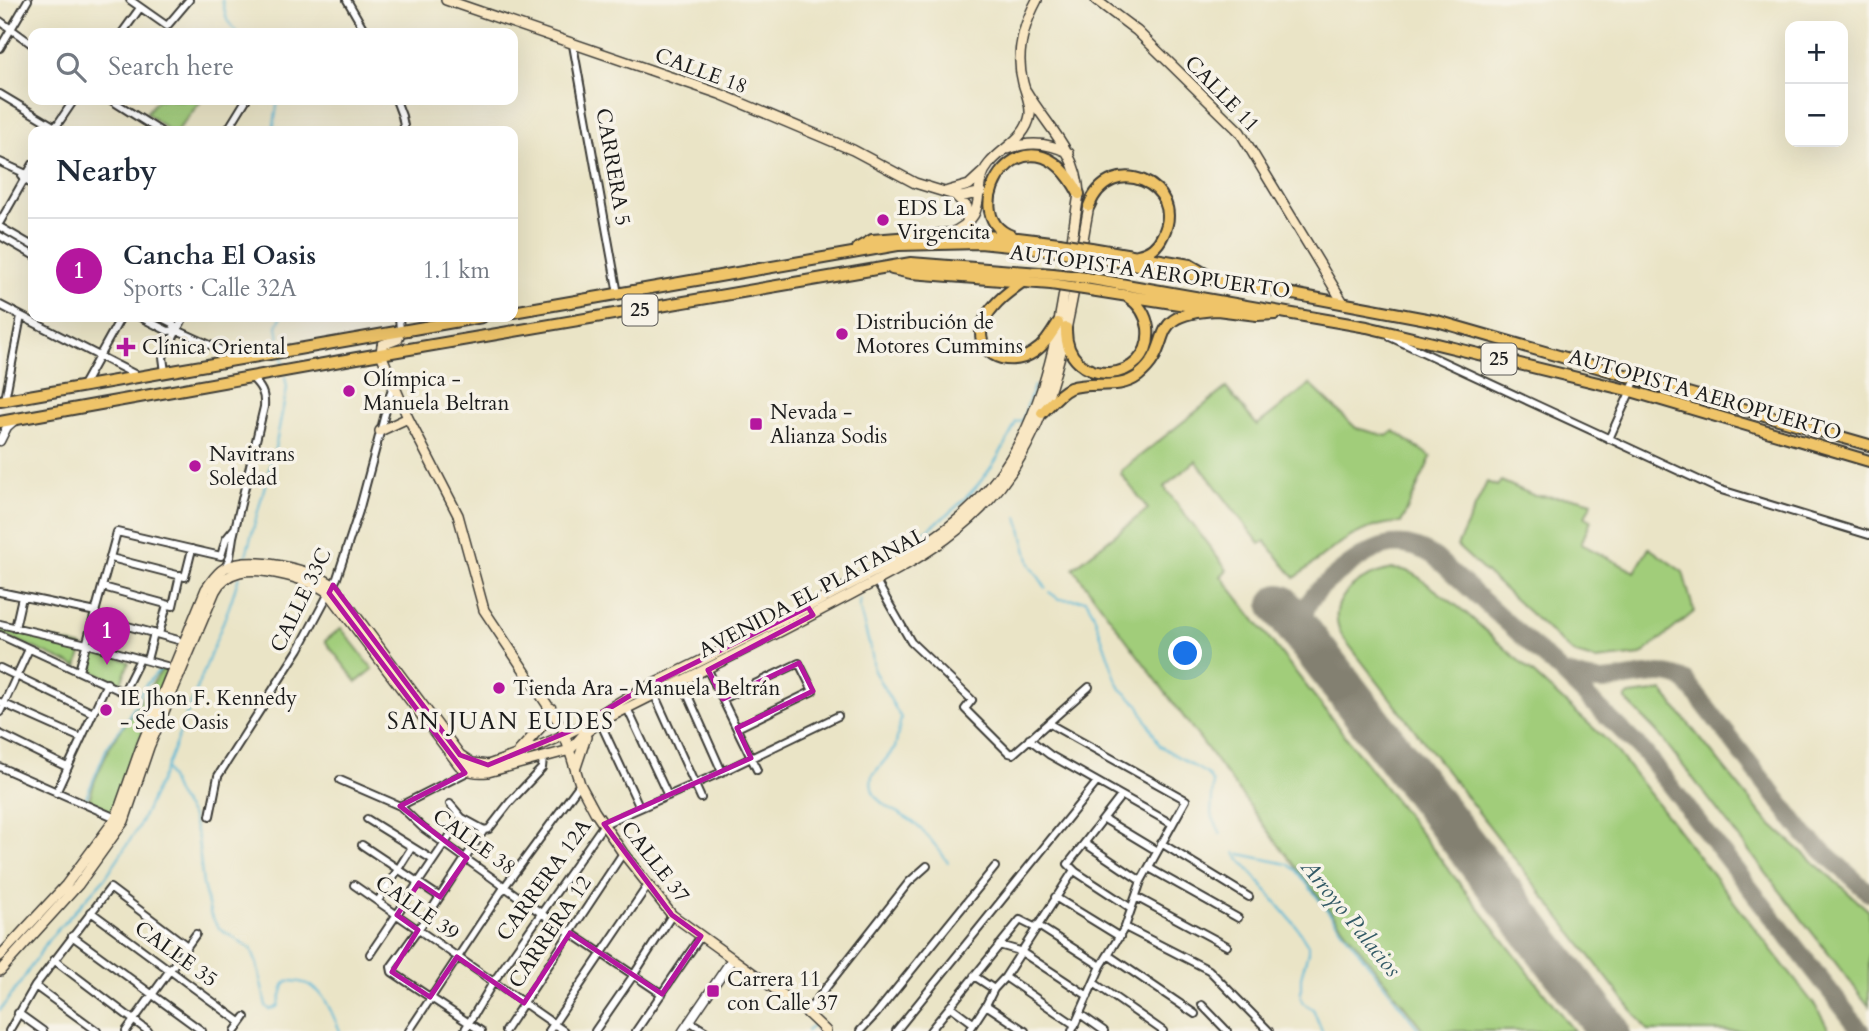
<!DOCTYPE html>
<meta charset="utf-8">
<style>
body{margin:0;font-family:Cardo,serif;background:#f2f2f3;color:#1f2937}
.controls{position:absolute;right:21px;top:21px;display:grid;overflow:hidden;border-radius:14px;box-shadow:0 7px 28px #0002}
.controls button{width:63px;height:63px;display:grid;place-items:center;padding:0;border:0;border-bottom:2px solid #e0e1e3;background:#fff;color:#1f2937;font:35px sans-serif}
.you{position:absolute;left:1186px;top:654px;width:24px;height:24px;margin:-18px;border:5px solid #fff;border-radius:50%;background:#1a73e8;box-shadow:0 0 0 10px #1a73e833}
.badge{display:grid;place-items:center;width:46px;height:46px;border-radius:50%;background:#b5179e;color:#fff;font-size:23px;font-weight:700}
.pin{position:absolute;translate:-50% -58px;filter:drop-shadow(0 2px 4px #0008)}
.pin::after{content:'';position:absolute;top:37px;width:24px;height:21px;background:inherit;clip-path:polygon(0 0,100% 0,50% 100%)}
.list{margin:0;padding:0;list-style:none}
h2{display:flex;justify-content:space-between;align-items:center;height:91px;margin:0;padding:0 28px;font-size:30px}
h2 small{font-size:23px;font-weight:400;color:#747a83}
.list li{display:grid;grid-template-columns:46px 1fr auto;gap:21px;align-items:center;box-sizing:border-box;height:105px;padding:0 28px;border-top:2px solid #e0e1e3}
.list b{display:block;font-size:26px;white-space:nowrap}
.list p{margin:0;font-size:23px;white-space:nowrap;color:#747a83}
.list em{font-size:23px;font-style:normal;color:#747a83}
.icon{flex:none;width:38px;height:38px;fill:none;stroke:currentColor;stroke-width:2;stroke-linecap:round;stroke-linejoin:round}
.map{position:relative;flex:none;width:1869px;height:1031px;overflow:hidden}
.search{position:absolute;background:#fff;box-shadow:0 7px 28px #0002;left:28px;top:28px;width:490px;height:77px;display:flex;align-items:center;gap:18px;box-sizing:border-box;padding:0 24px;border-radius:14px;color:#747a83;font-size:26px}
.panel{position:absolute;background:#fff;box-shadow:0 7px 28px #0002;left:28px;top:126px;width:490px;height:196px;border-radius:14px}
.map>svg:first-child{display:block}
</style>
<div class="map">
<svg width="1869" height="1031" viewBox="0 0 1869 1031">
<rect width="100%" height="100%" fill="#f7f3e8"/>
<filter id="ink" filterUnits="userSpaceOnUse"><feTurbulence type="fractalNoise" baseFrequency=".0143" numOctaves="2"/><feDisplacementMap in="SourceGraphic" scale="14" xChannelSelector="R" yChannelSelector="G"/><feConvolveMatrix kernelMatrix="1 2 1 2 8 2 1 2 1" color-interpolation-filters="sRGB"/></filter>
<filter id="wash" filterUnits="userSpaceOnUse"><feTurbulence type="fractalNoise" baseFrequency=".00686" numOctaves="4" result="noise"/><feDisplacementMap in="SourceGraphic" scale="28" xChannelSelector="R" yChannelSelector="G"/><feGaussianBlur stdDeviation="1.57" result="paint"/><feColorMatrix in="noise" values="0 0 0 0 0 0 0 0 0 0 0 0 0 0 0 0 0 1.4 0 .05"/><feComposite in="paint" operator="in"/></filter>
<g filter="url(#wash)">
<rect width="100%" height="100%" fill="#eae4c6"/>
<!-- green -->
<path fill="#a1cd7a" stroke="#5e744b" stroke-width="2" d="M157 100H202L177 131H170L146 113Z
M1310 384 1356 428 1387 436 1394 431 1431 457 1401 523C1358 522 1328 553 1295 578L1265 541 1260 544 1196 461 1164 487 1227 570 1221 576 1574 1031H1424L1278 844 1073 568 1148 509 1121 474 1122 470 1226 388 1257 425Z
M1501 481 1535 496 1578 498 1592 502 1585 517 1591 520 1581 544 1635 572 1649 548 1683 572 1694 612 1641 655 1596 660 1573 653 1457 546 1487 482 1497 486Z
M1392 569 1404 570 1414 574 1465 612 1611 744 1816 1007 1830 1031H1648L1342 636C1323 599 1359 576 1392 569Z
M0 626 83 647 77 667 0 633Z
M341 628 373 669 357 682 325 641Z
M93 648 129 662 121 683 85 669Z
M164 667 167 669 112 812 88 803 95 780 110 746Z
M1662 691 1767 821 1869 911V1006L1657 732 1626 700V697L1630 695Z"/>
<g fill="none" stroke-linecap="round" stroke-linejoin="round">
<!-- stream -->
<path stroke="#56b6d5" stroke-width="2" d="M222 0 227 20 237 33
M273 131 278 100
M280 348 277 326 281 317
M282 357 284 368
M1018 517 1030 564 1046 588
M245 559 275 448 287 388 285 377
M885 559C946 518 986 492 1016 422L1022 421 1034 386
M1049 592 1059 599 1086 600 1093 612 1116 679 1121 689 1138 704 1160 746 1207 774 1213 783 1211 814 1221 834
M860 599 859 606 872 655 874 671 901 718 895 748 872 776C866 804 898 810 914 823 927 834 938 848 948 862
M166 769 177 795 192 817 198 839 203 885 211 916 219 928 251 949 257 964 266 1006 270 1010 278 1006 284 985 288 981C322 980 328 1005 340 1031
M85 800 107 747 126 721 144 687 162 667
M1235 853 1296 926 1308 945V952L1301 977V998L1303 1003 1313 1009 1322 1031
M1240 854 1288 864 1297 871 1420 1031
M0 1010 21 982 49 939 105 878 138 828 166 768 229 607 239 577
M807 1031 814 1025"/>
<!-- taxiway -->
<path stroke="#838071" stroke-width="18" d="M1316 652C1291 613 1309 596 1341 571 1372 547 1398 533 1435 557L1558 669 1644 752 1861 1031
M1568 674C1579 678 1589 681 1600 681 1627 681 1663 665 1686 681L1806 836 1869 893"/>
<!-- runway -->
<path stroke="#838071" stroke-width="42" d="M1280 605 1609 1031"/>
</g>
</g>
<g filter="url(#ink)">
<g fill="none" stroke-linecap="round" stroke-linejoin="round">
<!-- minor casing -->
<g stroke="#3b3a36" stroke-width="10">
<path id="minor" d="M130 0 167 26 189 0
M347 0 366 33
M0 21 33 45
M122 33 140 8
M573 45 618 294
M0 48 28 0
M0 94 62 131
M111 100 160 131
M396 100 402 116 405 131
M53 131 74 100
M227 131 246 100
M0 162 33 177
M22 176 33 186
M0 222 33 164
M0 227 33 246
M0 236 33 255
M0 305 138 376
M140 317 168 331 176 330
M160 317 172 323 177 330 221 350
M399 317 400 331
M1390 337 1718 489 1869 535
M165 372 163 357 184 317
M82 387 121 317
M5 400 21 316
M1609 439 1636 379
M111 558 185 577 192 549
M225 568 230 557 233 537 264 407C265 393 261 387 252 378
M876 581 911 642 972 700 965 709 1009 753 1013 754 1089 687
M103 587 173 606 180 575
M0 592 96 612
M95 617 178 640
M0 624 87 644 166 666
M15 628 22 597
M159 634 167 605
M0 635 125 693
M147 660 154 633
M0 668 93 713
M708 670 757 770
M79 671 117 532 221 556 226 539 235 528
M682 682 722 772
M124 691 140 659
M655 696 701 798
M723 699 799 663 813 691 737 728
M0 702 81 738
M627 708 668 796
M0 712 29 649
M600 722 640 808
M1048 723 1186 800 1141 881 1125 927 1101 966 1072 1031
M0 734 67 767
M1029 739 1050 755 1172 824
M0 767 116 818
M340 780 400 806 423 828 541 913 662 994
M56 793 107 683
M1121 796 1068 864 1076 872 1131 908
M450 804 462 818 484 830
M400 806 469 771
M210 816 218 776 299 649 337 578 359 511 393 384
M367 819 433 860
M1104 819 1157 851
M1161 843 1249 897
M1086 844 1141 881
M362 845 440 897
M1149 868 1238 918
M354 885 564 1031
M1055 897 1120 937
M1136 897 1227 946
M378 901 412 847
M91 912 240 1022
M1037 925 1101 966
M1125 927 1209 970 1269 1031
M72 936 202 1031
M999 945 1020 951 1088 996
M370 954 462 818
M1108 955 1195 1014
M54 960 148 1031
M974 976 994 989
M1005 977 1075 1025
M1094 983 1163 1031
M35 986 97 1031
M986 1005 1025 1031
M1202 1005 1227 1031
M950 1006 973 1023
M807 1012 909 882 927 866
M18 1013 43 1031
M1080 1014 1104 1031
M689 1021 705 1031
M9 1031 35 986 110 888 187 946
M126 1031 196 934
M235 1031 245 1017
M409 1031 505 886 580 784
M464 1031 494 981 604 824 722 772 838 716
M481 1031 392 972 391 967 418 930 484 830 489 829 510 802 542 768 543 758
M505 1031 623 853
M549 1031 648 885
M595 1031 633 976 672 915
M636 1031 701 936
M860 1031 876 1014 995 867
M896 1031 1097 782
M930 1031 1020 920 1036 928
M969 1031 986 1005 994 989 1005 977 1074 870"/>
</g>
<!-- tertiary casing -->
<g stroke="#3b3a36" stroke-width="11">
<path id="tertiary" d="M0 441 7 427 16 419
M683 1031 732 959"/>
</g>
<!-- secondary casing -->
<g stroke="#3b3a36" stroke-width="12">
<path id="secondary" d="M446 0 720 94 853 150 915 183 961 197 981 192
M1096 0 1137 31 1240 132 1344 304
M1008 149C1029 141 1050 143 1069 153
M948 191 969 185 983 172
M956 196 967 207V223
M949 234C994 215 968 189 989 164 1003 147 1026 139 1030 115 1031 104 1026 94 1023 83 1015 54 1023 26 1037 0
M400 331 398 339 382 345 381 354 408 418 458 515 484 610 562 727 580 784 595 812 623 853 672 915 804 1010 826 1031
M380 431 408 418
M519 751 541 727 551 708
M576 767 586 737
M0 956 66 885 116 818 142 744 206 589C212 581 216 573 225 568 252 555 309 569 333 585L460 755 472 763 488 765C517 755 548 744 576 729 597 717 617 702 639 691 703 660 766 629 828 596 905 555 971 530 1016 449 1059 372 1065 280 1079 194 1077 151 1046 125 1026 91
M0 971 78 885 124 821 149 747 215 591C220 581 228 575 240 572 261 566 312 580 329 593L459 765C468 772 476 773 488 772L570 750 584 734 600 722C674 684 749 649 823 609 900 568 976 536 1021 456 1064 381 1073 290 1089 206"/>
</g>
<!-- trunk casing -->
<g stroke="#3b3a36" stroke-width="14">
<path id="trunk" d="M1089 206C1110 150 1188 185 1163 235 1158 246 1149 253 1138 255
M1012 236C951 214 1027 95 1079 194
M858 248 872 240 949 234 1018 238 1059 243
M1091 248 1190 265 1207 275
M1090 256 1437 321 1869 445
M892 269 911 273 1051 284
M1086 278 1367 327 1631 391 1869 461
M1025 280C1011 290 995 301 986 317 967 351 1007 371 1034 352 1045 345 1051 334 1058 323
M1084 289 1217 310 1257 315 1275 314
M513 312 898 245 980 243 1057 251
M1066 328C1064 391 1154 385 1148 328 1146 315 1139 304 1128 297
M0 401 482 317
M1042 413C1050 405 1059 393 1070 388 1092 380 1118 391 1138 376 1178 344 1141 314 1217 310
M0 422 357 358 911 263 1053 274"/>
</g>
<!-- minor -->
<use href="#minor" stroke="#fff" stroke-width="6"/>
<!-- tertiary -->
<use href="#tertiary" stroke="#fff" stroke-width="8"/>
<!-- secondary -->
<use href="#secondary" stroke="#f9e7c3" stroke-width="9"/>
<!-- trunk -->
<use href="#trunk" stroke="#efc469" stroke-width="10"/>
<!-- trunk-bridge casing -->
<g stroke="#3b3a36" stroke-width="14" stroke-linecap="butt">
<path id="trunk-bridge" d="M1059 243 1091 248
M1057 251 1090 256
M1053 274 1086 278
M1051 284 1084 289"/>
</g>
<!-- trunk-bridge -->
<use href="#trunk-bridge" stroke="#efc469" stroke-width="10"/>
</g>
</g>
<!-- marked area -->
<path fill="none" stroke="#b5179e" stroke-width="5" stroke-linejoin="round" d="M333 585 460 755 488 765 575 729 636 692 808 607 813 615 708 670 723 699 799 663 813 691 737 728 751 758 604 824 672 915 701 936 662 994 570 933 524 1003 457 957 430 997 392 972 418 930 397 915 419 883 440 897 467 858 400 806 465 773 329 593Z"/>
<!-- markers -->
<g fill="#b5179e" stroke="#f7f3e8" stroke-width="2.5">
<circle cx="883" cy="220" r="7"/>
<circle cx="842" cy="334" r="7"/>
<path d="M122.5 336.5h7v7h7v7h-7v7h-7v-7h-7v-7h7z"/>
<circle cx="349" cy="391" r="7"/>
<rect x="749" y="417" width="14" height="14" rx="3.5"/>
<circle cx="195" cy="466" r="7"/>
<circle cx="499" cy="688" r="7"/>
<circle cx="106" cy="710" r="7"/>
<rect x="706" y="984" width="14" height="14" rx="3.5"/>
</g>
<g text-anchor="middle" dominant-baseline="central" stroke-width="7" stroke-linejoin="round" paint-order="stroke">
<!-- shield labels -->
<g fill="#f7f3e8" stroke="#5e5c59" stroke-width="2">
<rect x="622.5" y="294.5" width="35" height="31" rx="5"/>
<rect x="1481.5" y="343.5" width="35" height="31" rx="5"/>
</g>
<g font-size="19" font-weight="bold" fill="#1c1c1c">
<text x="640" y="310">25</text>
<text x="1499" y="359">25</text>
</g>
<!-- street labels -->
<g font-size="21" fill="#1c1c1c" stroke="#f7f3e8">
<text transform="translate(701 71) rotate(20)">CALLE 18</text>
<text transform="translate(1222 94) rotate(46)">CALLE 11</text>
<text transform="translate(613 167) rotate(80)">CARRERA 5</text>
<text transform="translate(1150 272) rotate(8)">AUTOPISTA AEROPUERTO</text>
<text transform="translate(1705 395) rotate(16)">AUTOPISTA AEROPUERTO</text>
<text transform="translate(812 593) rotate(-28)">AVENIDA EL PLATANAL</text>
<text transform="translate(301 600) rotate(-64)">CALLE 33C</text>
<text transform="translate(474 842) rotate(36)">CALLE 38</text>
<text transform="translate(655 862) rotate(52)">CALLE 37</text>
<text transform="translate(544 880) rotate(-54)">CARRERA 12A</text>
<text transform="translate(417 908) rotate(35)">CALLE 39</text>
<text transform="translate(550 932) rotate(-56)">CARRERA 12</text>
<text transform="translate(176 954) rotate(36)">CALLE 35</text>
</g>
<!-- poi labels -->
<g font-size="21" fill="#1c1c1c" stroke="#f7f3e8" text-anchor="start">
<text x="897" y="208">EDS La<tspan x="897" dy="24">Virgencita</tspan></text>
<text x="856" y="322">Distribución de<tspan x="856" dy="24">Motores Cummins</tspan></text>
<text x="142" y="347">Clínica Oriental</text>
<text x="363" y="379">Olímpica -<tspan x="363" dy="24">Manuela Beltran</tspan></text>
<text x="770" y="412">Nevada -<tspan x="770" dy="24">Alianza Sodis</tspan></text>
<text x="209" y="454">Navitrans<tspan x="209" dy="24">Soledad</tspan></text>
<text x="513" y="688">Tienda Ara - Manuela Beltrán</text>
<text x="120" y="698">IE Jhon F. Kennedy<tspan x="120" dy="24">- Sede Oasis</tspan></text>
<text x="727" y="979">Carrera 11<tspan x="727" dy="24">con Calle 37</tspan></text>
</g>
<!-- neighbourhood labels -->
<g font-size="23" letter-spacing="2" fill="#1c1c1c" stroke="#f7f3e8">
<text x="501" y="721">SAN JUAN EUDES</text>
</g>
<!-- water labels -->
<g font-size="23" font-style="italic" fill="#335a66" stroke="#f7f3e8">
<text transform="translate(1351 918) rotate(51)">Arroyo Palacios</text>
</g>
</g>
</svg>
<div class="controls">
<button>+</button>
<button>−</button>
</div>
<div class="you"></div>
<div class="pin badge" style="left:107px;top:665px">1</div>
<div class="search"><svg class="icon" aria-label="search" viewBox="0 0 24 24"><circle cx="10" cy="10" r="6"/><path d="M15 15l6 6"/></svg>Search here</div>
<section class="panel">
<h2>Nearby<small></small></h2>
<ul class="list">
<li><span class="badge">1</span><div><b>Cancha El Oasis</b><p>Sports · Calle 32A</p></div><em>1.1 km</em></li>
</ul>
</section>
</div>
